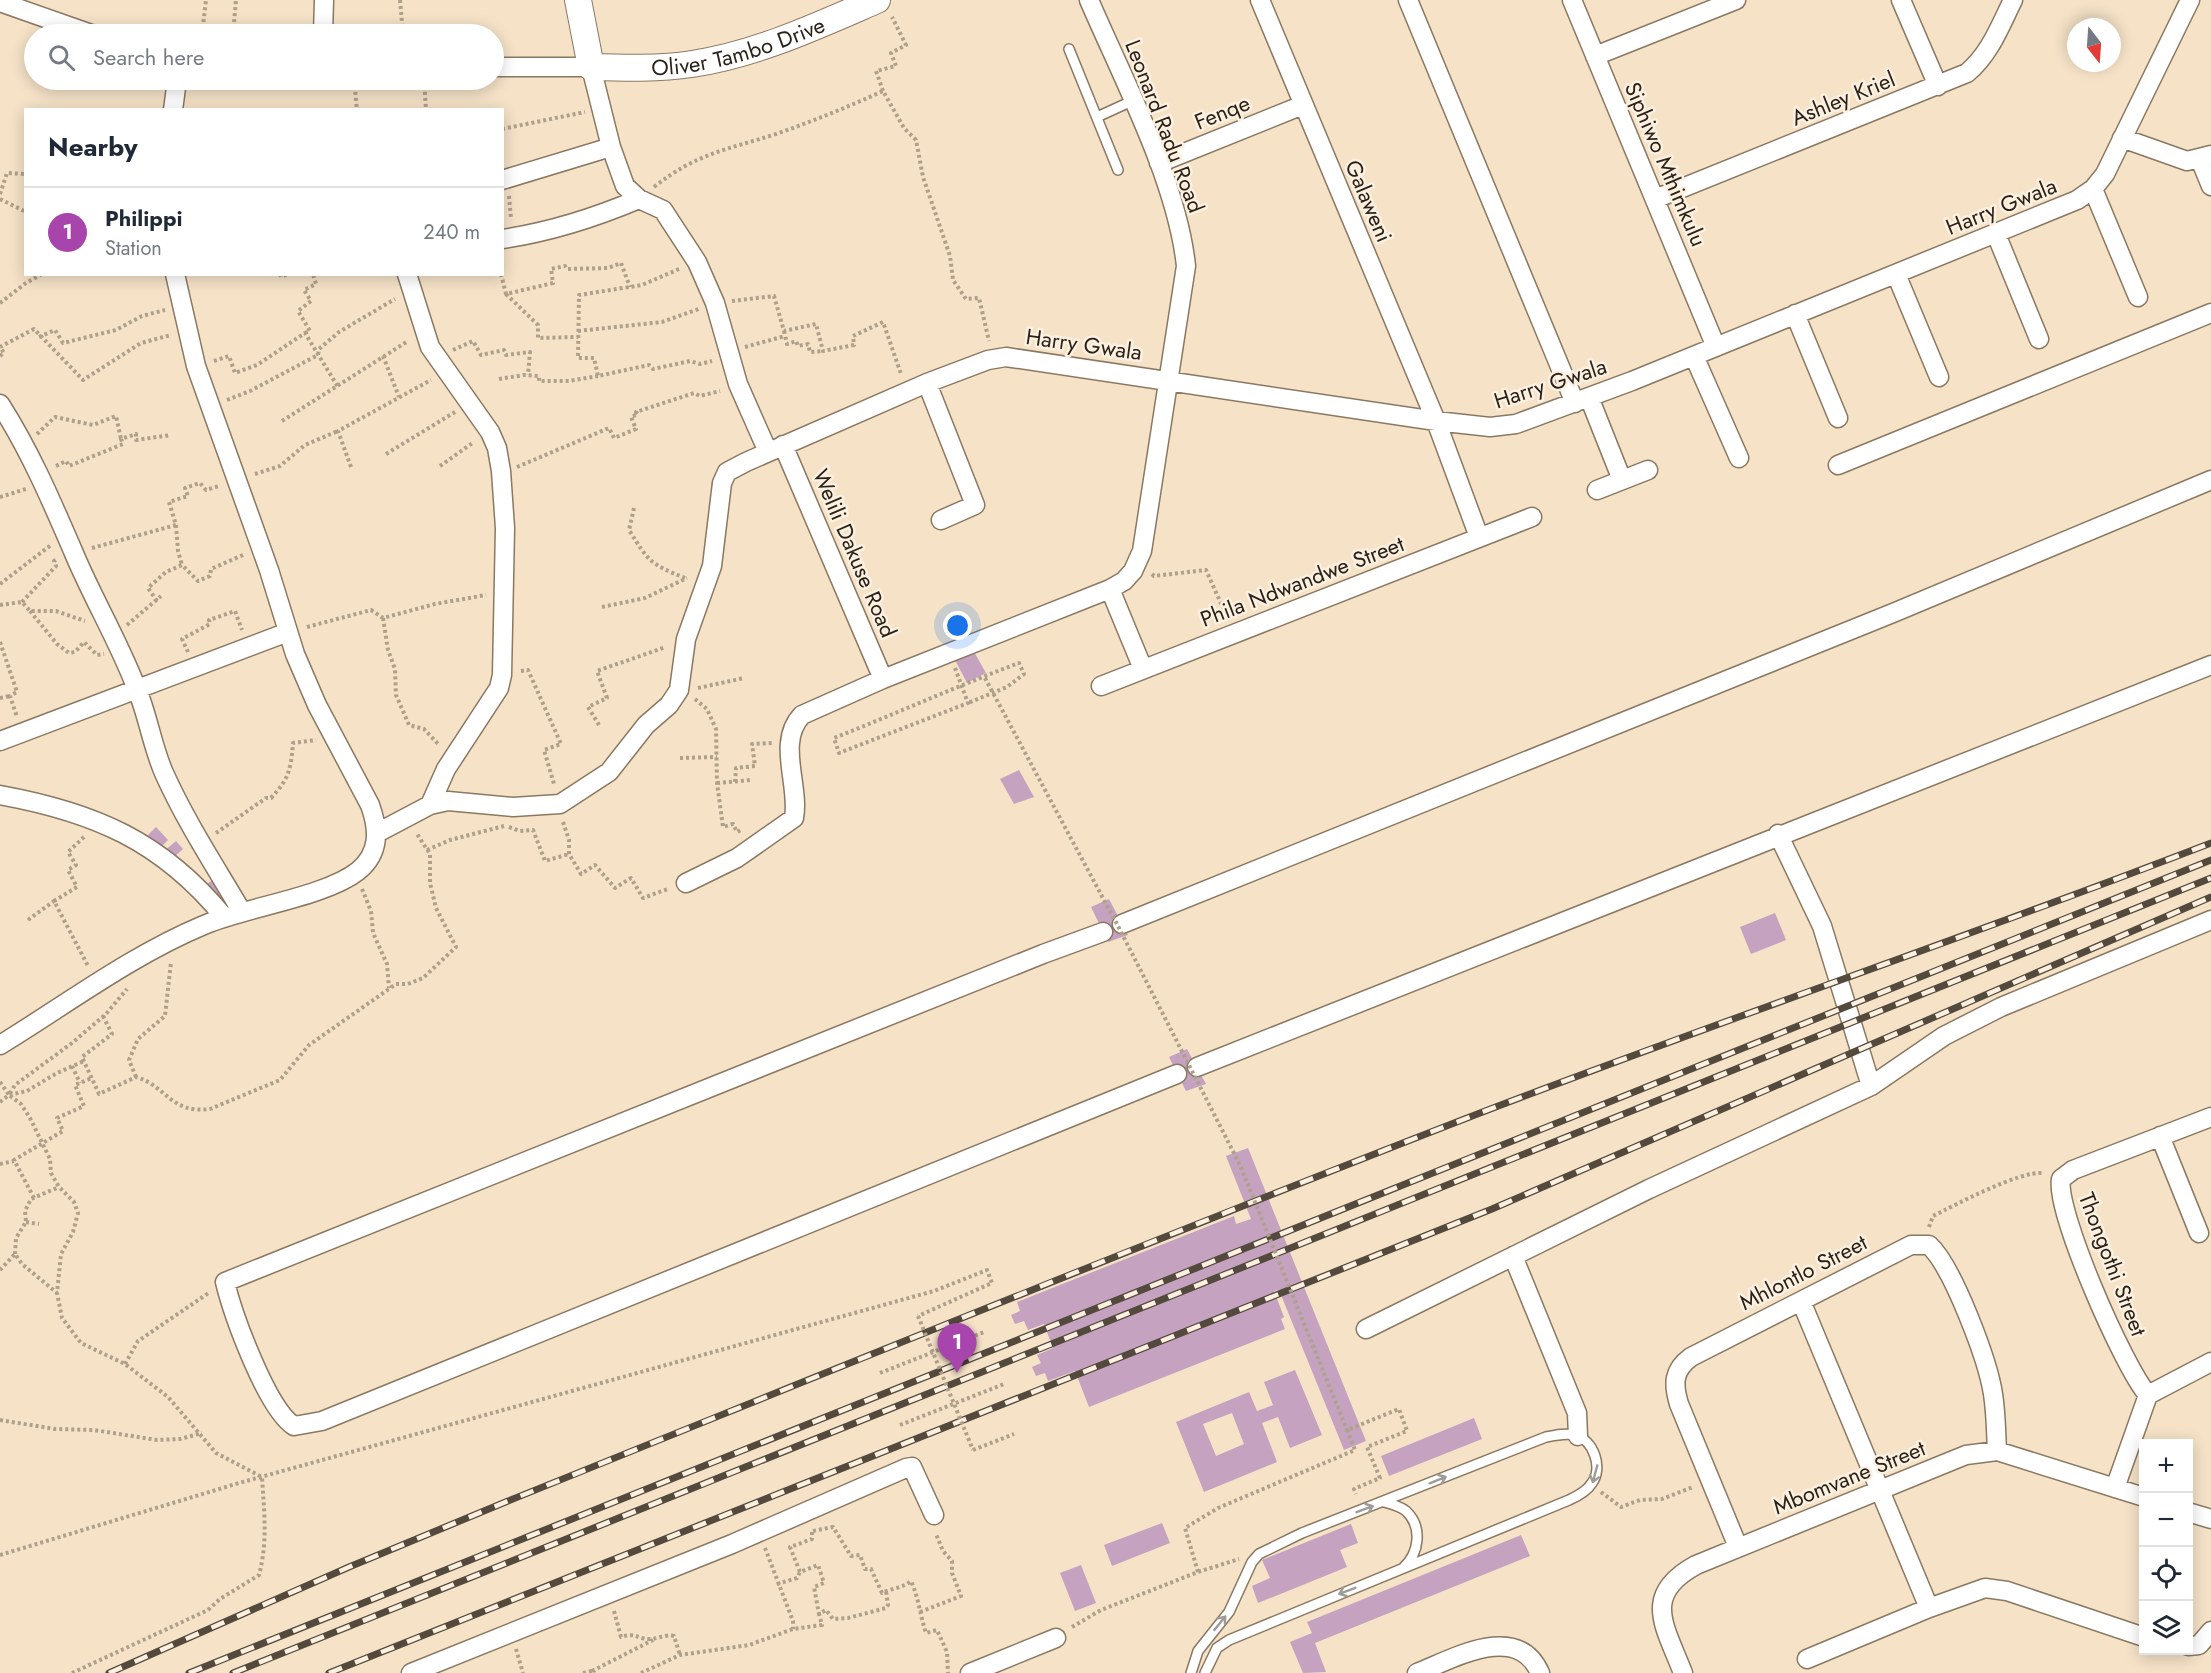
<!DOCTYPE html>
<meta charset="utf-8">
<style>
body{margin:0;font-family:Jost,sans-serif;background:#f2f2f3;color:#1f2937}
.controls{position:absolute;right:18px;bottom:18px;display:grid;overflow:hidden;border-radius:0px;box-shadow:0 3px 15px #0003}
.controls button{width:54px;height:54px;display:grid;place-items:center;padding:0;border:0;border-bottom:2px solid #e0e1e3;background:#fff;color:#1f2937;font:30px sans-serif}
.compass{position:absolute;left:2067px;top:18px;width:54px;height:54px;border-radius:50%;background:#fff;box-shadow:0 3px 15px #0003;rotate:163deg}
.you{position:absolute;left:958px;top:626px;width:21px;height:21px;margin:-15px;border:4px solid #fff;border-radius:50%;background:#1a73e8;box-shadow:0 0 0 9px #1a73e833}
.badge{display:grid;place-items:center;width:39px;height:39px;border-radius:50%;background:#a745ac;color:#fff;font-size:20px;font-weight:700}
.pin{position:absolute;translate:-50% -50px;filter:drop-shadow(0 2px 3px #0008)}
.pin::after{content:'';position:absolute;top:32px;width:21px;height:18px;background:inherit;clip-path:polygon(0 0,100% 0,50% 100%)}
.list{margin:0;padding:0;list-style:none}
h2{display:flex;justify-content:space-between;align-items:center;height:78px;margin:0;padding:0 24px;font-size:26px}
h2 small{font-size:20px;font-weight:400;color:#747a83}
.list li{display:grid;grid-template-columns:39px 1fr auto;gap:18px;align-items:center;box-sizing:border-box;height:90px;padding:0 24px;border-top:2px solid #e0e1e3}
.list b{display:block;font-size:22px;white-space:nowrap}
.list p{margin:0;font-size:20px;white-space:nowrap;color:#747a83}
.list em{font-size:20px;font-style:normal;color:#747a83}
.icon{flex:none;width:33px;height:33px;fill:none;stroke:currentColor;stroke-width:2;stroke-linecap:round;stroke-linejoin:round}
.map{position:relative;flex:none;width:2211px;height:1673px;overflow:hidden}
.search{position:absolute;background:#fff;box-shadow:0 3px 15px #0003;left:24px;top:24px;width:480px;height:66px;display:flex;align-items:center;gap:15px;box-sizing:border-box;padding:0 21px;border-radius:33px;color:#747a83;font-size:22px}
.panel{position:absolute;background:#fff;box-shadow:0 3px 15px #0003;left:24px;top:108px;width:480px;height:168px;border-radius:0px}
.map>svg:first-child{display:block}
</style>
<div class="map">
<svg width="2211" height="1673" viewBox="0 0 2211 1673">
<rect width="100%" height="100%" fill="#f5e2c7"/>
<!-- building -->
<path fill="#c5a3c0" fill-rule="evenodd" d="M973 650 986 673 967 683 955 660Z
M1019 770 1034 797 1014 804 1000 779Z
M156 827 168 840 158 850 146 837Z
M176 841 183 849 171 860 163 852Z
M216 878 227 893 217 901 205 885Z
M1109 899 1128 935 1108 942 1091 907Z
M1775 913 1786 940 1751 954 1740 927Z
M1187 1049 1206 1084 1186 1091 1169 1057Z
M1248 1148 1366 1441 1344 1450 1279 1290 1274 1291 1284 1317 1281 1319 1285 1329 1089 1407 1075 1371 1048 1381 1045 1373 1036 1376 1032 1367 1041 1363 1037 1355 1053 1348 1044 1324 1028 1330 1024 1321 1015 1324 1011 1315 1020 1311 1017 1302 1234 1216 1236 1224 1251 1219 1226 1156Z
M1295 1370 1322 1435 1290 1448 1278 1417 1262 1423 1277 1462 1204 1492 1176 1422 1249 1392 1257 1411 1273 1405 1264 1382ZM1232 1413 1244 1444 1216 1456 1203 1424Z
M1474 1418 1482 1439 1389 1476 1381 1456Z
M1162 1523 1170 1543 1112 1566 1104 1545Z
M1351 1524 1358 1543 1340 1550 1347 1567 1258 1603 1252 1586 1270 1578 1262 1560Z
M1521 1535 1530 1556 1315 1643 1326 1672 1303 1673 1290 1642 1312 1633 1307 1622Z
M1081 1565 1096 1603 1075 1611 1060 1573Z"/>
<g fill="none" stroke-linecap="round" stroke-linejoin="round">
<!-- lane casing -->
<g stroke="#8a7861" stroke-width="12">
<path id="lane" d="M1069 49 1118 170
M1097 117 1132 101
M1384 1502C1391 1504 1400 1506 1406 1511 1423 1527 1419 1553 1404 1567
M1191 1673 1198 1651 1229 1612 1252 1562 1259 1554 1302 1533 1546 1437C1556 1435 1566 1433 1575 1435 1594 1440 1603 1468 1592 1483 1587 1491 1578 1496 1569 1500L1229 1640 1217 1648 1205 1673"/>
</g>
<!-- street casing -->
<g stroke="#8a7861" stroke-width="21">
<path id="street" d="M1260 0 1436 421 1479 537
M1408 0 1575 403
M1572 0 1716 347
M1901 0 1938 86
M0 2 91 34
M323 34 324 0
M1595 56 1736 0
M494 67H591L611 147 625 186 639 199 663 210 697 262 715 303 738 384 768 452
M173 110 177 80
M2122 138 2187 161 2211 155
M2200 159 2211 186
M1159 163 1303 105
M502 180 611 147
M2093 189 2138 297
M1655 199 1967 73C1990 54 2000 26 2013 0
M1996 234 2039 339
M502 239C551 232 594 218 639 199
M407 274 430 347 490 432 497 448 501 471 505 528 502 675 499 688 446 769 430 805
M1896 274 1939 377
M1795 314 1838 418
M1694 356 1739 458
M927 383 975 505 941 520
M1589 397 1622 480
M0 404C30 451 51 500 73 551 92 597 118 640 136 687 148 715 152 746 164 773 186 822 215 866 242 912
M783 445 883 679
M1838 465 2211 313
M1597 490 1648 470
M1110 589 1143 669
M1101 686 1532 517
M0 741 288 632
M0 795C94 812 162 841 224 917
M377 833 430 805 448 801 513 807 560 804 609 772 646 725 669 705 679 690 686 639 712 566 722 483 727 472 746 462 927 383 988 360 1006 357 1436 421 1490 427 1516 424 1632 381 2077 200 2093 189 2105 174 2190 0
M1778 834 1822 926 1871 1086
M686 883 737 858 794 818C800 785 776 742 802 715L883 679 1110 589 1124 581 1133 571 1142 551 1186 266C1177 181 1123 79 1089 0
M1122 924 1893 613 2211 480
M1103 932 1043 954 225 1282C233 1315 267 1409 294 1426L322 1421 1177 1074
M0 1045C67 1004 132 955 204 925 246 907 325 897 358 871 380 853 379 830 370 805L317 705 295 654 269 570 196 366 175 274
M1197 1067 2211 665
M2160 1136 2199 1233
M1513 1256 1577 1413 1578 1436
M1801 1301 1929 1608
M1366 1329 1649 1189 1871 1086 1944 1036 2001 1007 2211 920
M2148 1395C2124 1368 2055 1211 2061 1179L2073 1170 2211 1117
M2115 1488 2148 1395 2211 1362
M2188 1512 2211 1519
M1738 1547 1679 1404C1673 1384 1673 1370 1691 1357L1911 1245H1929C1953 1267 1988 1361 1993 1394 1996 1413 1996 1432 1997 1451
M2188 1646 2199 1645 2211 1631
M1807 1659 1929 1608 1985 1588 2007 1591 2144 1637
M411 1673 732 1544 906 1468 912 1467 934 1515
M970 1673 1056 1638
M1417 1673C1453 1659 1517 1621 1540 1673
M1683 1673C1665 1626 1641 1595 1696 1565L1966 1455 1997 1451 2144 1497"/>
</g>
<!-- secondary casing -->
<g stroke="#8a7861" stroke-width="28">
<g id="secondary">
<path id="s1" d="M578 0 591 67C624 68 659 69 692 64 757 54 817 26 877 0"/>
</g>
</g>
<!-- path -->
<path stroke="#afa08b" stroke-width="4" stroke-dasharray="3 3" stroke-linecap="butt" d="M400 0 403 34
M202 34 206 0
M233 34 236 0
M354 80 357 110
M424 80 426 110
M883 91 876 71 896 66 891 53 906 45 892 17
M502 129 585 112
M654 187C697 153 726 150 776 134 813 121 848 107 883 91L904 128 916 140 923 177 950 256 953 280 966 299 979 298 989 341
M0 194 7 173 26 174
M509 196 511 219
M0 199 26 212
M679 269 642 285 579 295 578 358H594L598 376 649 365 653 369 690 361 700 364 712 361
M280 274 281 277 288 274
M501 274 506 294 553 283 551 269 565 266 567 269 608 268 621 263 630 287
M506 294 538 325V338L578 337
M732 301 774 296 784 331 816 324 823 351 854 345 853 336 883 322 901 374
M0 303 26 283 42 274
M578 331 662 322 699 309
M784 331 787 344 796 341 798 346 808 344 810 352 823 351
M305 333 310 331 298 311 311 301 304 290 316 284 313 274
M39 337 55 330 63 343 116 330 142 316 165 310
M745 347 785 336
M453 350 473 341 481 355 504 350 506 355 530 352 528 375
M0 356 4 353 0 347 34 329 83 380 141 343 171 335
M383 356 399 397
M214 361 229 356 235 373 257 365 305 333 338 387
M499 379 524 375 539 376V381H569L598 376
M227 400 250 391 318 355 319 349 339 332 395 299
M282 421 408 341
M37 434 55 417 93 425 116 416 121 439
M386 454 455 412
M56 466 66 461 69 466 123 444 121 439 136 434V440L171 435
M440 466 474 442
M351 467 338 431 431 380
M517 467 609 428 614 438 636 429 631 417 638 414 636 412 694 393 700 396 720 391
M255 474 280 466 305 445 338 431
M0 497 26 489
M634 508 629 530C649 562 650 564 685 578
M176 525 178 551 182 565
M92 548 176 525 169 502 188 496 185 488 200 483 206 490 219 486
M1152 574 1154 576 1206 570 1227 617
M0 584 51 545
M157 601 148 588 166 572 182 565 198 581 210 576 211 569 243 555
M22 602 56 566 54 561 57 559
M0 605 22 602 30 611H56L85 621
M602 607 645 598 687 578
M30 611 57 644 69 653 75 652 84 642 97 655 104 654
M383 618 388 650 395 669 396 695 409 725 424 729 439 745
M127 625 161 596
M307 627 371 610 383 618 435 604 486 595
M0 642 17 692 10 696 17 717
M188 652 182 639 210 624 209 620 235 611 242 630
M955 668 968 703 839 753 834 738C895 714 957 686 1019 663L1024 674 1007 687 968 703
M521 671 528 670 561 744 544 750 554 784
M698 688 744 678
M0 698 10 696
M695 699 707 709 716 729 717 783 723 827 733 824 737 832 741 830
M599 725 588 707 607 698 597 671 666 647
M680 758 717 757
M735 782 736 768 755 766 752 744 772 743
M717 783 751 780
M563 822 569 840V854L581 874 595 865 615 888 631 878 643 898 668 889
M509 827 520 831 533 830 545 861 569 854
M216 833 266 798H271C289 779 291 769 293 743L316 740
M84 837 68 852 76 865 68 870 77 887 54 901 88 966
M427 850 450 840 504 826
M362 889 371 911 373 933 387 964 389 988
M28 920 54 901
M103 1016 112 1034 82 1057 99 1094 136 1077C167 1086 170 1114 210 1109L280 1080 309 1045 396 984H408L423 978 456 947 436 908 430 883V854L417 834
M72 1066 80 1083
M136 1077 129 1060 138 1039 165 1016 171 962
M0 1082 9 1095
M0 1102 9 1095 27 1091 57 1073 84 1061
M0 1164 14 1161
M34 1198 14 1160 63 1131 57 1118 84 1106 75 1085 92 1078
M26 1222 39 1224
M1929 1227 1933 1216C1957 1204 2019 1171 2043 1173
M15 1254 16 1238 26 1222 25 1211 31 1199 59 1187
M0 1270 15 1254 22 1264 57 1293
M125 1364 138 1341 210 1292
M880 1373 984 1332
M0 1420 55 1429 94 1430 157 1440 180 1439 202 1433
M900 1425 1004 1384
M973 1450 1014 1434
M1601 1492 1621 1507 1640 1500 1662 1499 1693 1487
M813 1531 833 1527 851 1556 860 1555 865 1569H871L882 1593C892 1588 903 1588 911 1581 919 1599 920 1615 926 1633L937 1630 947 1652 948 1673
M812 1532V1539L790 1547 800 1572 818 1565 824 1583 814 1587 819 1614
M765 1548 793 1621V1629
M0 1555 239 1483 934 1291 987 1270 992 1283 918 1316
M1198 1572 1185 1528 1218 1508 1355 1450 1347 1430 1399 1409 1407 1431 1367 1447 1380 1478 1354 1489 1356 1494
M777 1584 797 1578 800 1572
M614 1611 621 1637C637 1632 636 1639 650 1639 658 1639 665 1634 674 1636L680 1655
M920 1612 961 1596 952 1573V1561L943 1551 936 1534
M1072 1627 1101 1610 1198 1572 1239 1559
M516 1649 523 1673
M592 1671 653 1640
M72 1673 208 1610 220 1599 259 1575C268 1541 264 1511 262 1477L216 1453 168 1397 125 1364 81 1343 62 1318 57 1293 61 1254 73 1232 78 1213 74 1202 59 1187 51 1173 50 1159 30 1118 21 1104 9 1095 15 1085 72 1043 106 1014 127 989
M583 1673 592 1671 595 1673
M641 1673 680 1655 749 1645 793 1629 822 1625 819 1614 826 1610 833 1619 848 1618 886 1608 888 1605 886 1591"/>
<!-- lane -->
<use href="#lane" stroke="#fff" stroke-width="9"/>
<!-- street -->
<use href="#street" stroke="#fff" stroke-width="18"/>
<!-- secondary -->
<use href="#secondary" stroke="#fff" stroke-width="26"/>
<!-- rail casing -->
<g stroke="#53493c" stroke-width="7">
<path id="rail" d="M109 1673 349 1567 508 1501C831 1371 1154 1239 1480 1113 1722 1020 1968 937 2211 843
M189 1673 2211 860
M233 1673 2211 878
M329 1673 1492 1209 2211 897"/>
</g>
<!-- rail -->
<use href="#rail" stroke="#fcf0e0" stroke-width="4.5" stroke-dasharray="14" stroke-linecap="butt"/>
<!-- path-bridge -->
<path stroke="#afa08b" stroke-width="4" stroke-dasharray="3 3" stroke-linecap="butt" d="M985 678 1119 928 1240 1165 1347 1430
M918 1316 973 1450"/>
</g>
<!-- one-way arrows -->
<defs><path id="oneway-shaft" d="M-6 0H5M1.5-3L5.5 0L1.5 3" fill="none" stroke-width="1.6" stroke-linecap="round" stroke-linejoin="round" transform="scale(1.5)"/></defs>
<g stroke="#9f9c98">
<use href="#oneway-shaft" transform="translate(1595 1474) rotate(105)"/>
<use href="#oneway-shaft" transform="translate(1438 1480) rotate(-22)"/>
<use href="#oneway-shaft" transform="translate(1365 1509) rotate(-21)"/>
<use href="#oneway-shaft" transform="translate(1347 1591) rotate(159)"/>
<use href="#oneway-shaft" transform="translate(1220 1623) rotate(-51)"/>
</g>
<g text-anchor="middle" dominant-baseline="central" stroke-width="5" stroke-linejoin="round" paint-order="stroke">
<!-- street labels -->
<g font-size="22" fill="#2a2219" stroke="#fcf0e0">
<text stroke="none"><textPath href="#s1" startOffset="218">Oliver Tambo Drive</textPath></text>
<text transform="translate(1843 98) rotate(-22)">Ashley Kriel</text>
<text transform="translate(1222 112) rotate(-22)">Fenqe</text>
<text transform="translate(1165 126) rotate(69)">Leonard Radu Road</text>
<text transform="translate(1666 164) rotate(67)">Siphiwo Mthimkulu</text>
<text transform="translate(1369 201) rotate(67)">Galaweni</text>
<text transform="translate(2001 206) rotate(-22)">Harry Gwala</text>
<text transform="translate(1084 344) rotate(8)">Harry Gwala</text>
<text transform="translate(1550 383) rotate(-18)">Harry Gwala</text>
<text transform="translate(855 553) rotate(67)">Welili Dakuse Road</text>
<text transform="translate(1302 581) rotate(-21)">Phila Ndwandwe Street</text>
<text transform="translate(2113 1264) rotate(69)">Thongothi Street</text>
<text transform="translate(1803 1272) rotate(-27)">Mhlontlo Street</text>
<text transform="translate(1849 1477) rotate(-22)">Mbomvane Street</text>
</g>
</g>
</svg>
<div class="controls">
<button>+</button>
<button>−</button>
<button><svg class="icon" aria-label="locate" viewBox="0 0 24 24"><circle cx="12" cy="12" r="6"/><path d="M12 2v4M12 18v4M2 12h4M18 12h4"/></svg></button>
<button><svg class="icon" aria-label="layers" viewBox="0 0 24 24"><path d="M12 4l9 5-9 5-9-5zM3 14l9 5 9-5"/></svg></button>
</div>
<svg class="compass" viewBox="-18 -18 36 36"><path d="M0-13l5 13h-10z" fill="#e53935"/><path d="M0 13l5-13h-10z" fill="#747a83"/></svg>
<div class="you"></div>
<div class="pin badge" style="left:957px;top:1373px">1</div>
<div class="search"><svg class="icon" aria-label="search" viewBox="0 0 24 24"><circle cx="10" cy="10" r="6"/><path d="M15 15l6 6"/></svg>Search here</div>
<section class="panel">
<h2>Nearby<small></small></h2>
<ul class="list">
<li><span class="badge">1</span><div><b>Philippi</b><p>Station</p></div><em>240 m</em></li>
</ul>
</section>
</div>
